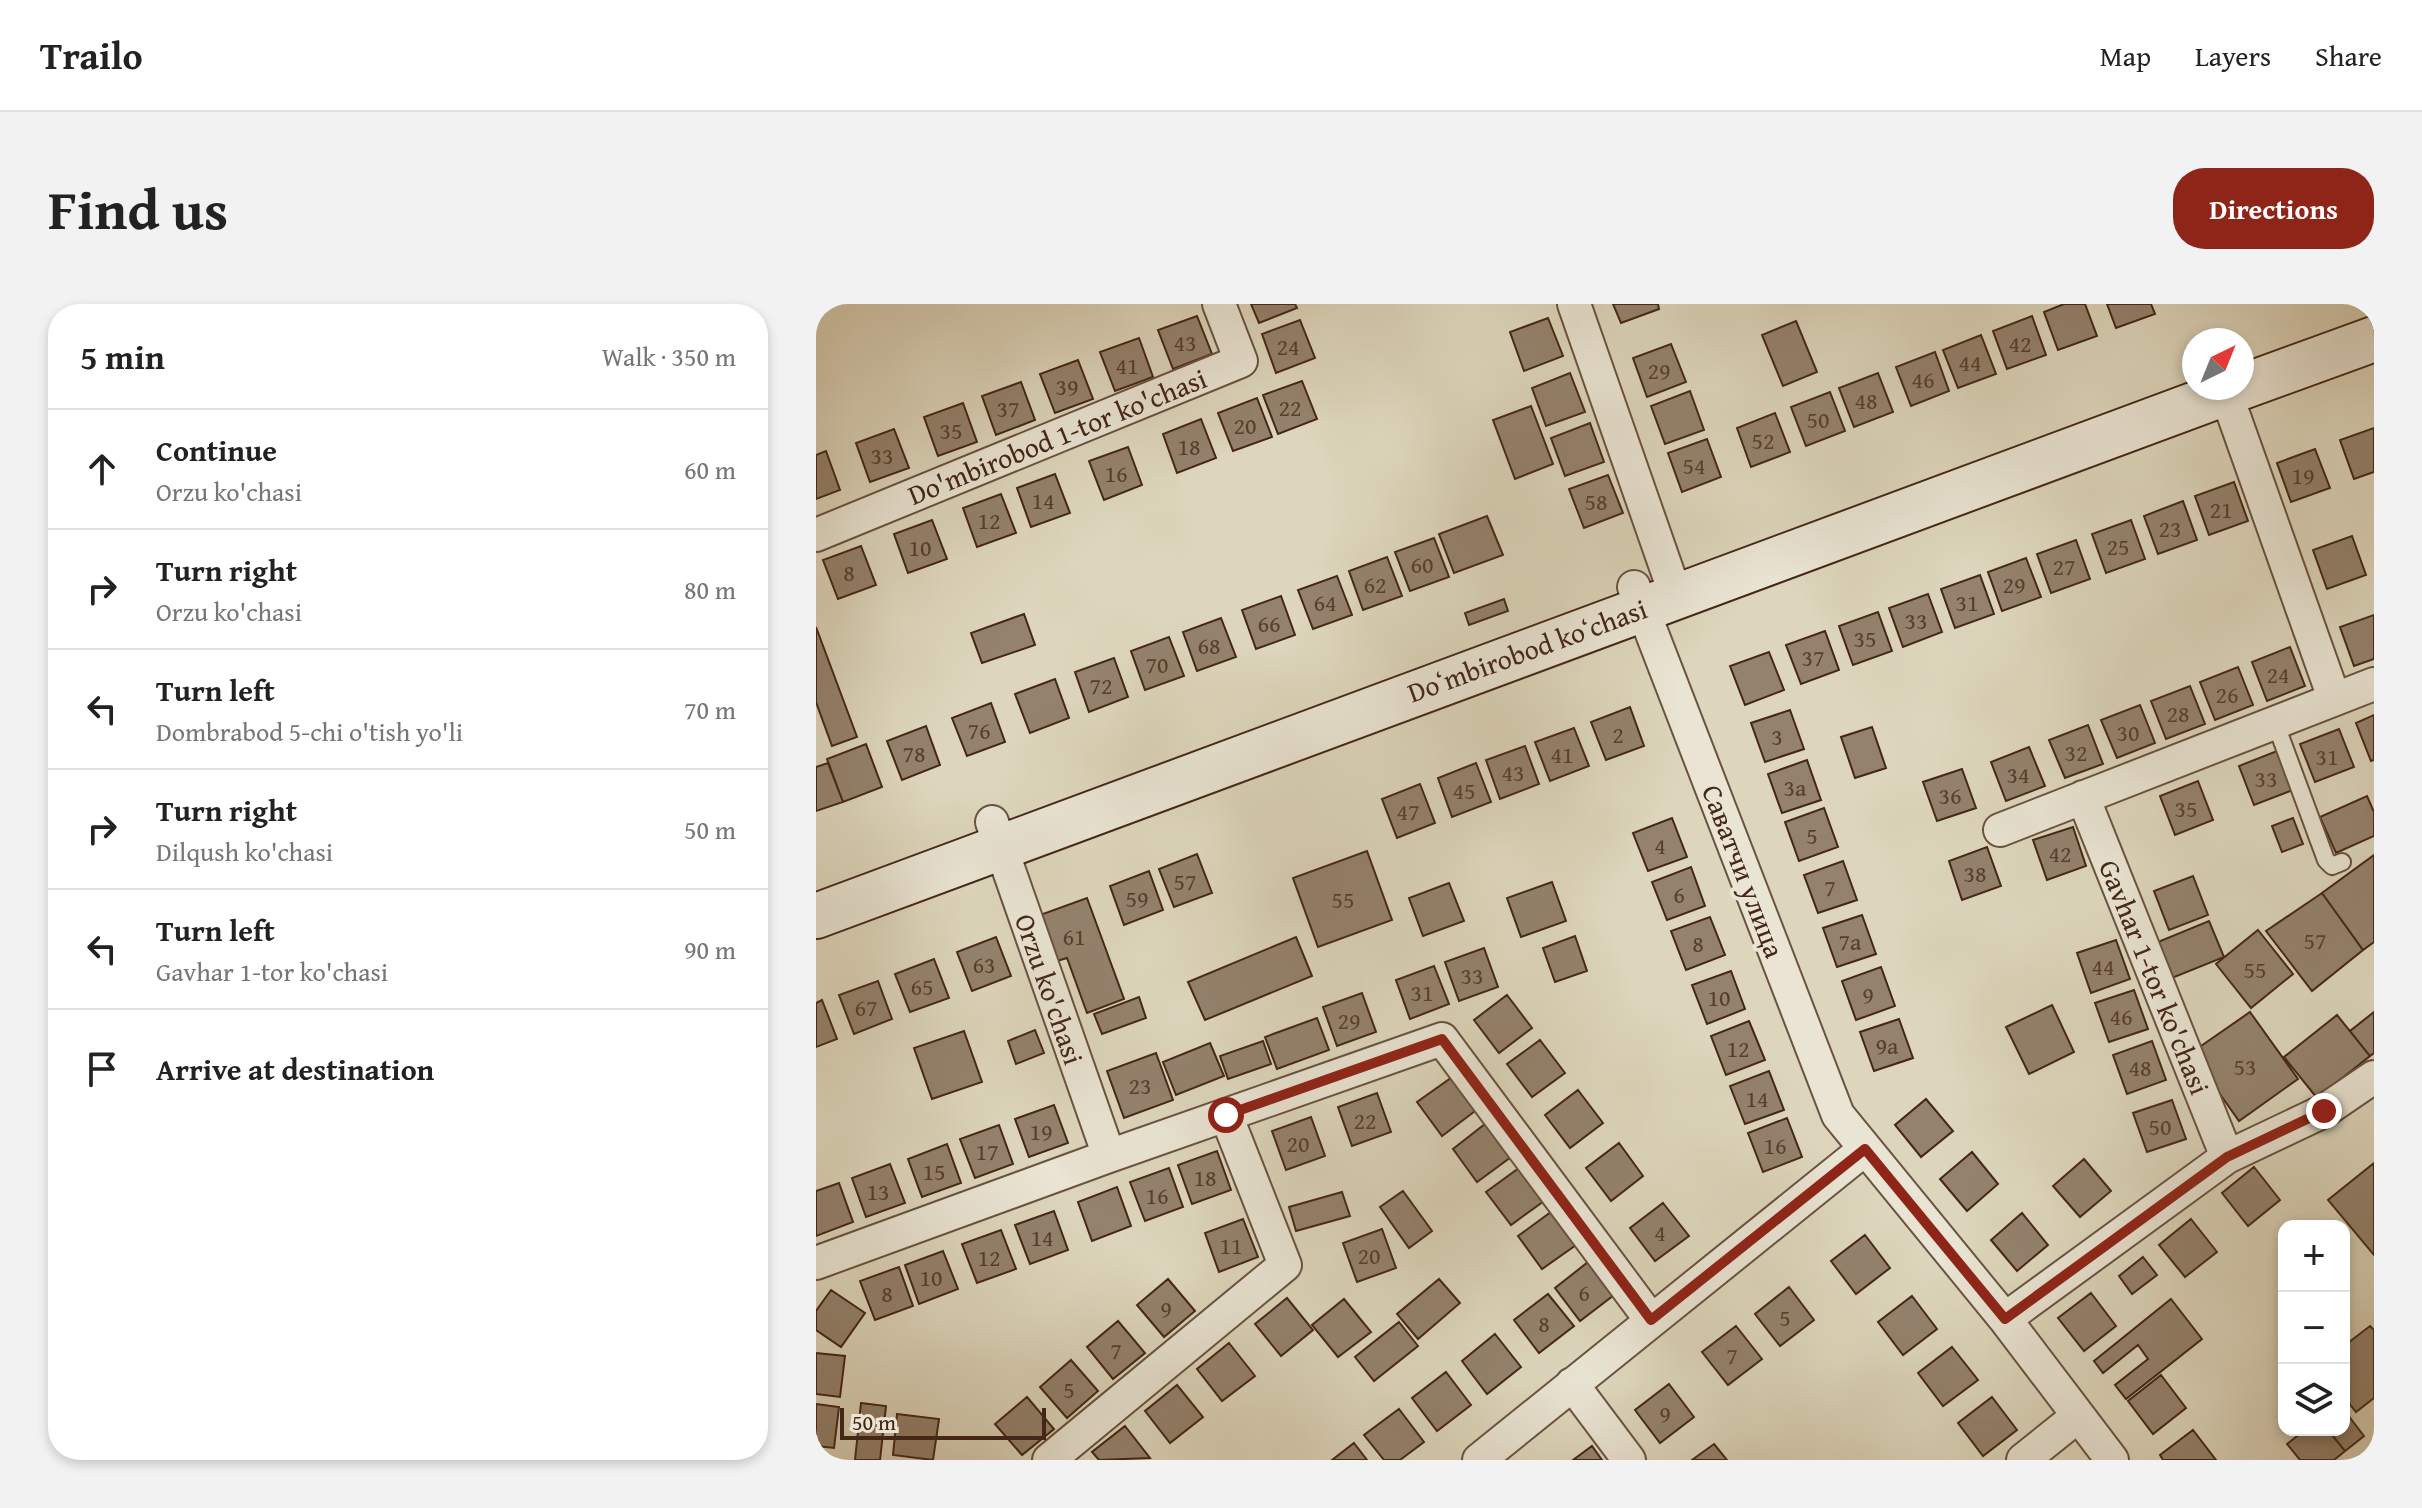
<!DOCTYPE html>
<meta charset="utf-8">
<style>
body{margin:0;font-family:"Gentium Book Plus",serif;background:#f2f2f2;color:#222}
.controls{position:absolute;right:24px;bottom:24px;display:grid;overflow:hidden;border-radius:16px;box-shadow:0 4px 12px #0003}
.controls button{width:72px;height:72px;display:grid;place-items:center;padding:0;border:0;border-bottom:2px solid #e0e0e0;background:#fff;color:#222;font:40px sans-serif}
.compass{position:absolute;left:1366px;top:24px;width:72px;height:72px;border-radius:50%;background:#fff;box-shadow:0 4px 12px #0003;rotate:43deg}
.scale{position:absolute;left:24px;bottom:20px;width:206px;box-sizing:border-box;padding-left:8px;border:4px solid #442717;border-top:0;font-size:22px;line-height:28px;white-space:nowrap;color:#442717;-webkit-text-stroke:6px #e9e4d3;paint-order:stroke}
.stop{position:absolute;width:24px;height:24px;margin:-18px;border:6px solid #8f2418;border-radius:50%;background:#fff}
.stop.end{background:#8f2418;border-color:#fff;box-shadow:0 2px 8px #0008}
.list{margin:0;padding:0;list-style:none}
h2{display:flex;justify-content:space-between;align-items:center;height:104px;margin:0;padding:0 32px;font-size:34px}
h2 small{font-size:26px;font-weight:400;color:#767676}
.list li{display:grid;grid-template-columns:52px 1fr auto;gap:24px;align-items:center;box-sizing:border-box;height:120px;padding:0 32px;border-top:2px solid #e0e0e0}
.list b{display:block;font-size:30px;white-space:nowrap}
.list p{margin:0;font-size:26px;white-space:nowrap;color:#767676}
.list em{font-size:26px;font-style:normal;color:#767676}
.icon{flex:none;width:44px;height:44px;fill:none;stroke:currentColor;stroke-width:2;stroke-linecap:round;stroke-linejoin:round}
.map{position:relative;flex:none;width:1558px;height:1156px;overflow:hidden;border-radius:32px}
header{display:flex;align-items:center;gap:48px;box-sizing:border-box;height:112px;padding:0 40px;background:#fff;border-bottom:2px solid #e0e0e0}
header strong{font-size:38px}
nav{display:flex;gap:44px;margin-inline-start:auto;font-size:28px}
.intro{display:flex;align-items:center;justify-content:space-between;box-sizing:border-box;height:192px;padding:0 48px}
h1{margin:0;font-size:56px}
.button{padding:20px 36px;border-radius:32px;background:#8f2418;color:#fff;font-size:28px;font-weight:700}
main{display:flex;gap:48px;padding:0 48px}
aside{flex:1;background:#fff;border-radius:32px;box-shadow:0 4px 12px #0003}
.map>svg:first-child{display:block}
</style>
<header>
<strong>Trailo</strong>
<nav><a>Map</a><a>Layers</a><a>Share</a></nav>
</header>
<div class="intro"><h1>Find us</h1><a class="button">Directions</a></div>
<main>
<aside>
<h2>5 min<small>Walk · 350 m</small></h2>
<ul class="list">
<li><svg class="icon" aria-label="ahead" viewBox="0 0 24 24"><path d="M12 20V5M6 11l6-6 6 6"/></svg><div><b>Continue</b><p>Orzu ko'chasi</p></div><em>60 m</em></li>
<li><svg class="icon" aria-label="right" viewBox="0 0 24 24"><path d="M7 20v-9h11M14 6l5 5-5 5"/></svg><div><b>Turn right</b><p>Orzu ko'chasi</p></div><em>80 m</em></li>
<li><svg class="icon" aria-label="left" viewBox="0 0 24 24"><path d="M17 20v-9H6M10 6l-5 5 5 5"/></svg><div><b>Turn left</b><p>Dombrabod 5-chi o'tish yo'li</p></div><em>70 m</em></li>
<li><svg class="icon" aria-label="right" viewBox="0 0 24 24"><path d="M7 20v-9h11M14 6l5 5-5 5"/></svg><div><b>Turn right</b><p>Dilqush ko'chasi</p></div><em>50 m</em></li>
<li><svg class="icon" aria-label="left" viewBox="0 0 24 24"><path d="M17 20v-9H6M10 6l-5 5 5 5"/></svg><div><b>Turn left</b><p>Gavhar 1-tor ko'chasi</p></div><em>90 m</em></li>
<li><svg class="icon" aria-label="arrive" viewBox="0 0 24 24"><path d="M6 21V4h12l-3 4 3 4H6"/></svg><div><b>Arrive at destination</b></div></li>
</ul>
</aside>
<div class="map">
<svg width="1558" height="1156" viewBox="0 0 1558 1156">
<rect width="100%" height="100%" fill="#ddd6bc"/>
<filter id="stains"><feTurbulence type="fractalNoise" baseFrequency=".0025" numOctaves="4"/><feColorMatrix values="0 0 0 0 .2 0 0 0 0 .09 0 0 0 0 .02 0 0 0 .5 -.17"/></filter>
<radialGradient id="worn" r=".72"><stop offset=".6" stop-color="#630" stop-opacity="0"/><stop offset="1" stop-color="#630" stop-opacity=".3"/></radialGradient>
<!-- building -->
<path fill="#94826d" stroke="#442717" stroke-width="2" d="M435 0H479L481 4 443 19Z
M797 0H842L843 5 805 19Z
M1248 0H1269L1281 32 1242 46 1228 8Z
M1291 0H1335L1339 10 1300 24Z
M381 12 396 50 357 65 342 26Z
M1216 12 1230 51 1191 65 1177 27Z
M732 14 747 52 708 67 694 28Z
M484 16 499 54 460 69 446 30Z
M980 17 1001 68 967 82 946 31Z
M1165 31 1180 70 1142 84 1127 46Z
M323 34 337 73 299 87 284 48Z
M855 40 870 78 831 93 817 54Z
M1119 48 1133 87 1095 102 1080 63Z
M262 56 277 95 239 109 224 70Z
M754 69 769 108 730 122 716 84Z
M1062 69 1077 108 1038 123 1023 84Z
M486 77 501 115 462 130 447 91Z
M205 78 219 116 180 131 166 92Z
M874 87 888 126 849 140 835 102Z
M1014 88 1029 127 990 142 975 103Z
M441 94 456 133 417 147 402 109Z
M147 99 161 138 122 152 108 113Z
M715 102 737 160 699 175 677 116Z
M959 109 974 148 935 163 921 124Z
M385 115 400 154 361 169 347 130Z
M774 119 788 158 749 172 735 134Z
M1558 124V168L1538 175 1524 136Z
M78 125 93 164 54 178 40 139Z
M891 135 905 173 866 188 852 149Z
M312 143 326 181 288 196 273 157Z
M1499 145 1514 184 1475 198 1461 159Z
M10 147 24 186 0 195V151Z
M239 170 254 209 215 223 201 184Z
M792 171 807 209 768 224 753 185Z
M1418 178 1432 217 1393 231 1379 192Z
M185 190 200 229 161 243 147 204Z
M1367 197 1381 236 1342 250 1328 212Z
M671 212 687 251 638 269 623 230Z
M116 216 131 255 92 269 78 230Z
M1315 216 1329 255 1290 269 1276 230Z
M1536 232 1550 271 1511 285 1497 246Z
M618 234 633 273 594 287 579 248Z
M1260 236 1274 275 1235 289 1221 250Z
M45 242 60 281 22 295 7 256Z
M571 253 586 292 547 306 533 267Z
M1210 254 1225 293 1186 307 1172 268Z
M1164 271 1178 310 1139 324 1125 285Z
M521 272 536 311 497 325 482 286Z
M1112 290 1126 328 1087 343 1073 304Z
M465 292 479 331 440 345 426 306Z
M688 295 692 307 653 321 649 309Z
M1062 308 1076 347 1037 361 1023 322Z
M208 310 219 341 166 359 155 329Z
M1558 311V355L1538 362 1524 323Z
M405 314 420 353 381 367 367 328Z
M0 323 41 433 16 442 0 398Z
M1009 327 1023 366 985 380 970 341Z
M353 333 368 372 329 386 315 347Z
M1474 343 1489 382 1451 397 1436 358Z
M953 348 968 386 929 401 914 362Z
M298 354 312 393 273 408 259 368Z
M1422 363 1437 401 1399 416 1384 378Z
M239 375 253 414 214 429 199 390Z
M1374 382 1389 420 1350 435 1335 397Z
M175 399 189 438 151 452 136 414Z
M1324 401 1339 439 1301 454 1285 416Z
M814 403 828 442 790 456 775 418Z
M974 406 988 445 949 458 935 419Z
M1558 411V456L1555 457 1540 419Z
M1272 421 1287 460 1249 474 1233 436Z
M110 422 124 461 86 476 71 437Z
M1056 423 1070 464 1039 474 1025 433Z
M758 424 773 462 734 477 719 438Z
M1523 425 1538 463 1499 478 1484 440Z
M50 440 66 483 27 498 11 455Z
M709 442 723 480 684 495 670 456Z
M1213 443 1229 482 1190 497 1175 458Z
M1461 447 1477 486 1438 501 1423 462Z
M991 456 1005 496 966 509 952 470Z
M12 459 27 498 0 507V463Z
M660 459 675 498 636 513 622 474Z
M1146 465 1160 504 1121 517 1107 478Z
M1382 477 1397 516 1359 531 1344 492Z
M604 480 619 519 581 534 566 495Z
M1551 492 1558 508V532L1520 549 1504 513Z
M1008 504 1022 543 983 557 969 518Z
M856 514 871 553 832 567 817 529Z
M1477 514 1487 540 1466 548 1456 522Z
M1257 523 1270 562 1231 576 1217 536Z
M1171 543 1185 582 1146 596 1133 557Z
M551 547 576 616 502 643 477 574Z
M381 550 396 589 358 603 343 565Z
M1558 551V638L1547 646 1506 589Z
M1027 557 1041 596 1002 609 988 571Z
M875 563 889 602 851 616 836 578Z
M333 567 347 606 308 621 294 582Z
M1377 572 1392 611 1353 626 1338 587Z
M736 578 750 617 705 633 691 594Z
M633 579 648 617 607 632 593 594Z
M1506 589 1547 646 1496 687 1450 627Z
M271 594 308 695 271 709 251 654 241 657 224 611Z
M1046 611 1060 650 1021 663 1007 624Z
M894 613 909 651 870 666 855 627Z
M1393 617 1408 653 1351 676 1337 640Z
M1442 626 1477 670 1435 704 1400 660Z
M759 632 771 667 739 678 727 644Z
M180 633 195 672 156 687 141 648Z
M480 633 496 672 389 716 372 678Z
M1300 636 1314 675 1275 689 1261 649Z
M668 644 682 683 643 697 629 658Z
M118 655 133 694 94 708 79 670Z
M618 662 633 700 594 715 580 676Z
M1065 663 1079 702 1040 716 1026 677Z
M915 667 929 705 891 720 876 681Z
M62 677 76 715 38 730 23 691Z
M1318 686 1332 725 1293 738 1279 699Z
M546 689 560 728 521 742 507 703Z
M691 691 716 724 683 749 658 716Z
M323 693 330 714 286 730 278 710Z
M6 696 21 735 0 743V699Z
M1236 701 1258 748 1213 770 1190 723Z
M1434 708 1482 775 1423 817 1375 749Z
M1558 708V749L1554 752 1534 727Z
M1521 711 1554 752 1501 794 1468 753Z
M501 714 513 746 461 765 449 733Z
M1083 715 1097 754 1058 767 1044 728Z
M933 717 949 756 910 771 895 732Z
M219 726 228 749 200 760 192 737Z
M148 727 166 778 116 795 98 744Z
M724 736 749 769 716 793 691 760Z
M447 737 455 760 412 775 404 752Z
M1336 737 1350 776 1311 790 1297 751Z
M394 739 408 772 360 791 347 758Z
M340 749 357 796 308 814 291 767Z
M953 767 968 806 929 820 914 782Z
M635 774 659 807 626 832 601 798Z
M762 786 787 819 754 844 729 811Z
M561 789 575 828 536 842 522 803Z
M1110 795 1137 827 1105 853 1079 821Z
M1356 796 1370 835 1331 848 1317 809Z
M238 801 252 839 213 853 199 815Z
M495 813 509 852 470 866 456 827Z
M971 814 986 853 947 868 932 829Z
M669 820 695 853 661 878 637 845Z
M183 821 197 860 159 874 144 835Z
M803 839 827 872 795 897 770 864Z
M131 840 145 879 106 893 92 855Z
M401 847 415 886 376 900 362 861Z
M1156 848 1182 880 1151 907 1124 875Z
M1268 855 1295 887 1264 913 1237 882Z
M1558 859V951L1512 896Z
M74 860 89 899 50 913 36 874Z
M1438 863 1464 896 1432 922 1406 889Z
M353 864 367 903 329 917 314 878Z
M703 864 728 897 695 921 670 888Z
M23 879 37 918 0 932V887Z
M301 883 315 922 276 937 262 898Z
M587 887 616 927 593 944 564 903Z
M526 888 534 912 480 927 473 903Z
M847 899 873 932 839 957 814 924Z
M238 907 252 946 214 960 199 921Z
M735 908 760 941 726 965 702 932Z
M1206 909 1232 941 1201 967 1175 936Z
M427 915 442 953 403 968 389 929Z
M1375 915 1401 948 1369 973 1343 941Z
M566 925 580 964 541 978 527 939Z
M185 926 200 965 161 979 146 940Z
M1049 931 1074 964 1040 990 1015 957Z
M127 947 142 985 103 1000 89 961Z
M1327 953 1341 971 1316 990 1303 972Z
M772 958 798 991 764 1017 739 984Z
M83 963 97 1002 59 1016 44 977Z
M352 975 379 1007 348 1033 321 1001Z
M623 975 644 999 602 1035 581 1010Z
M973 983 998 1016 964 1042 939 1010Z
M15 986 49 1009 25 1043 0 1026V1007Z
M1275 989 1300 1022 1268 1047 1242 1014Z
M732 990 758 1022 723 1049 698 1016Z
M1096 992 1121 1025 1087 1051 1062 1018Z
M471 994 497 1026 465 1052 439 1020Z
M528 995 555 1028 522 1053 496 1021Z
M1355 995 1386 1035 1310 1095 1299 1081 1332 1055 1322 1041 1287 1069 1278 1057Z
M302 1017 329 1049 297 1075 271 1043Z
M583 1018 602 1042 558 1077 539 1053Z
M920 1022 946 1055 912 1081 886 1048Z
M1554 1022 1558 1026V1094L1540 1108 1528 1093V1042Z
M679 1030 705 1063 671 1090 646 1057Z
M413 1039 439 1072 406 1097 381 1065Z
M1136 1043 1162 1076 1127 1102 1102 1069Z
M0 1049 29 1052 24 1093 0 1090Z
M255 1056 282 1087 251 1114 224 1083Z
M630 1068 655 1101 621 1127 596 1094Z
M1345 1071 1370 1104 1337 1130 1312 1097Z
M853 1080 878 1113 844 1139 819 1106Z
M361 1081 387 1113 354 1139 329 1107Z
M211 1093 238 1125 206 1151 179 1120Z
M1176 1093 1201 1126 1167 1152 1142 1119Z
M45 1099 70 1102 64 1156H39Z
M0 1100 23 1103 18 1144 0 1142Z
M583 1105 608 1138 584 1156H568L548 1131Z
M1528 1106 1548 1132 1529 1147 1512 1126H1528Z
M81 1110 123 1115 117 1156 77 1151Z
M309 1122 334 1154 283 1156 276 1148Z
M1377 1126 1400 1156H1347L1344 1151Z
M1489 1126H1512L1529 1147 1518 1156H1484L1471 1140Z
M538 1139 551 1156H516Z
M898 1140 911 1156H876Z
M776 1142 786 1156H757Z"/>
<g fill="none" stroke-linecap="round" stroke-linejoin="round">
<!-- lane casing -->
<g stroke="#6a5340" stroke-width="20">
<path id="lane" d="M1459 418 1510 556 1516 562 1526 558"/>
</g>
<!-- street casing -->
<g stroke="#6a5340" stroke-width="36">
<path id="street" d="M758 0 860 292
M1408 84 1518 394
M0 231 425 57 403 0
M818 283 1022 811 1189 1015 1296 1156
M1267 493 1411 853
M176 518 293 852
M1184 526 1558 380
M0 959 293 852 626 735 835 1016
M1189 1015 1411 853 1508 807 1558 773
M756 1080 813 1156
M233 1156 469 961 410 811
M663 1156 1049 845
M1207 1156 1262 1112"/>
</g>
<!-- secondary casing -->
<g stroke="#442717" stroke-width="48">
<path id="secondary" d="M1426 83 1558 35
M0 612 1423 84"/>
</g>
<!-- lane -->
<use href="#lane" stroke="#e9e4d3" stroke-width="16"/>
<!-- street -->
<use href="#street" stroke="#e9e4d3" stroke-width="32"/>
<!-- secondary -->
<use href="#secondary" stroke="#e9e4d3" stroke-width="44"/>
</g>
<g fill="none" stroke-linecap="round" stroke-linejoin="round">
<!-- route -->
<path stroke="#8f2418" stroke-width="10" d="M410 811 626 735 835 1016 1049 845 1189 1015 1411 853 1508 807"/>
</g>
<g text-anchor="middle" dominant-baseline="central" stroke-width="8" stroke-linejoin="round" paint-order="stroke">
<!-- number labels -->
<g font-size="24" fill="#583e2c">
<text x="369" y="38">43</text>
<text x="1204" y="39">42</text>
<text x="472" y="42">24</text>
<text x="1154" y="58">44</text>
<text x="311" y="61">41</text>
<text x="843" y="66">29</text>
<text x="1107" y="75">46</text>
<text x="251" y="82">39</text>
<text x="1050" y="96">48</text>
<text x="474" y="103">22</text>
<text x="192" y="104">37</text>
<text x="1002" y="115">50</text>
<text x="429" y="121">20</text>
<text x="135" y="126">35</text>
<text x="947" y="136">52</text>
<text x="373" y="142">18</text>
<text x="66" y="151">33</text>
<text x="878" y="161">54</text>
<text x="300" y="169">16</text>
<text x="1487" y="171">19</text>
<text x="227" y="196">14</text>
<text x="780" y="197">58</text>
<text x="1405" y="205">21</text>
<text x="173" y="216">12</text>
<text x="1354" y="224">23</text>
<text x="1302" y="242">25</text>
<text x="104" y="243">10</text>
<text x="606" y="260">60</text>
<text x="1248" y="262">27</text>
<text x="33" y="268">8</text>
<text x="559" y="280">62</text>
<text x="1198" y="280">29</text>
<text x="509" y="298">64</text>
<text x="1151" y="298">31</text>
<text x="1100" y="316">33</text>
<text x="453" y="319">66</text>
<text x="1049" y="334">35</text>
<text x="393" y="341">68</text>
<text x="997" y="353">37</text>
<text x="341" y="360">70</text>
<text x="1462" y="370">24</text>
<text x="285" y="381">72</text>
<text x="1411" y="390">26</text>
<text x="1362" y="409">28</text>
<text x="163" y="426">76</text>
<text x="1312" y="428">30</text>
<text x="802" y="430">2</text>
<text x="961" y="432">3</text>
<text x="1260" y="448">32</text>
<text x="98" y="449">78</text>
<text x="746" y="450">41</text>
<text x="1511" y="452">31</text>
<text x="697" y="468">43</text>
<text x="1202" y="470">34</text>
<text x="1450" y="474">33</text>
<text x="979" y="483">3a</text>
<text x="648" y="486">45</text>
<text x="1134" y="491">36</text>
<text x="1370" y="504">35</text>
<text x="592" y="507">47</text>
<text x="996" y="531">5</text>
<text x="844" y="541">4</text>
<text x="1244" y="549">42</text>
<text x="1159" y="569">38</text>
<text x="369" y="577">57</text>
<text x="1014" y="583">7</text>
<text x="863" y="590">6</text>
<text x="321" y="594">59</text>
<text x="527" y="595">55</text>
<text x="258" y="632">61</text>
<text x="1499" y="636">57</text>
<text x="1034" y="637">7a</text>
<text x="882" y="639">8</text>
<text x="168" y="660">63</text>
<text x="1287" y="662">44</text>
<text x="1439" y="665">55</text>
<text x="656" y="671">33</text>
<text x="106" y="682">65</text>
<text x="606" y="688">31</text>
<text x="1052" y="690">9</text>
<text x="903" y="693">10</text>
<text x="50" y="703">67</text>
<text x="1305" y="712">46</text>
<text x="533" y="716">29</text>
<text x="1071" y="741">9a</text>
<text x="922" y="744">12</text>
<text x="1429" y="762">53</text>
<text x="1324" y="763">48</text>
<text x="324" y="781">23</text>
<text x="941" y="794">14</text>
<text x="549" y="816">22</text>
<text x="1344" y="822">50</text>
<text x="225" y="827">19</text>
<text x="482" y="839">20</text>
<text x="959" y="841">16</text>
<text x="171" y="847">17</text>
<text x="118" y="867">15</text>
<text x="389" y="873">18</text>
<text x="62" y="887">13</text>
<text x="341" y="891">16</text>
<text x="844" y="928">4</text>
<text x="226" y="933">14</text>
<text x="415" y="941">11</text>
<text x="553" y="951">20</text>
<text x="173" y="953">12</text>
<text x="115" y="973">10</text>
<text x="768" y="988">6</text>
<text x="71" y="989">8</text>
<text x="350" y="1004">9</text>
<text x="969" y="1013">5</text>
<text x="728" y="1019">8</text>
<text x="300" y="1046">7</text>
<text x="916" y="1051">7</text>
<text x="253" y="1085">5</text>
<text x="849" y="1109">9</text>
</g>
<!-- street labels -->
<g font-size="28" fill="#442717" stroke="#e9e4d3">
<text transform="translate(241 132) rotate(-22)">Do'mbirobod 1-tor ko'chasi</text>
<text transform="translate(711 346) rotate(-20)">Doʻmbirobod koʻchasi</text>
<text transform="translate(928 567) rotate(69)">Саватчи улица</text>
<text transform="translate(1339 673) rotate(68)">Gavhar 1-tor ko'chasi</text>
<text transform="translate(234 685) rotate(71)">Orzu ko'chasi</text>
</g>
</g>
<rect width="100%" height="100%" filter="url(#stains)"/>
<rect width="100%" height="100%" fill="url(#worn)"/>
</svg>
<div class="controls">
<button>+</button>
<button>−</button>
<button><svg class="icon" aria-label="layers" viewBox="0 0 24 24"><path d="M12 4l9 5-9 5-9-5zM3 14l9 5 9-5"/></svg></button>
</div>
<svg class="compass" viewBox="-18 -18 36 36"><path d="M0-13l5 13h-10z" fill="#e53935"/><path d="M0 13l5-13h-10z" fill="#767676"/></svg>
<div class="scale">50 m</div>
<div class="stop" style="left:410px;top:811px"></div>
<div class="stop end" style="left:1508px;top:807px"></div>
</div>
</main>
